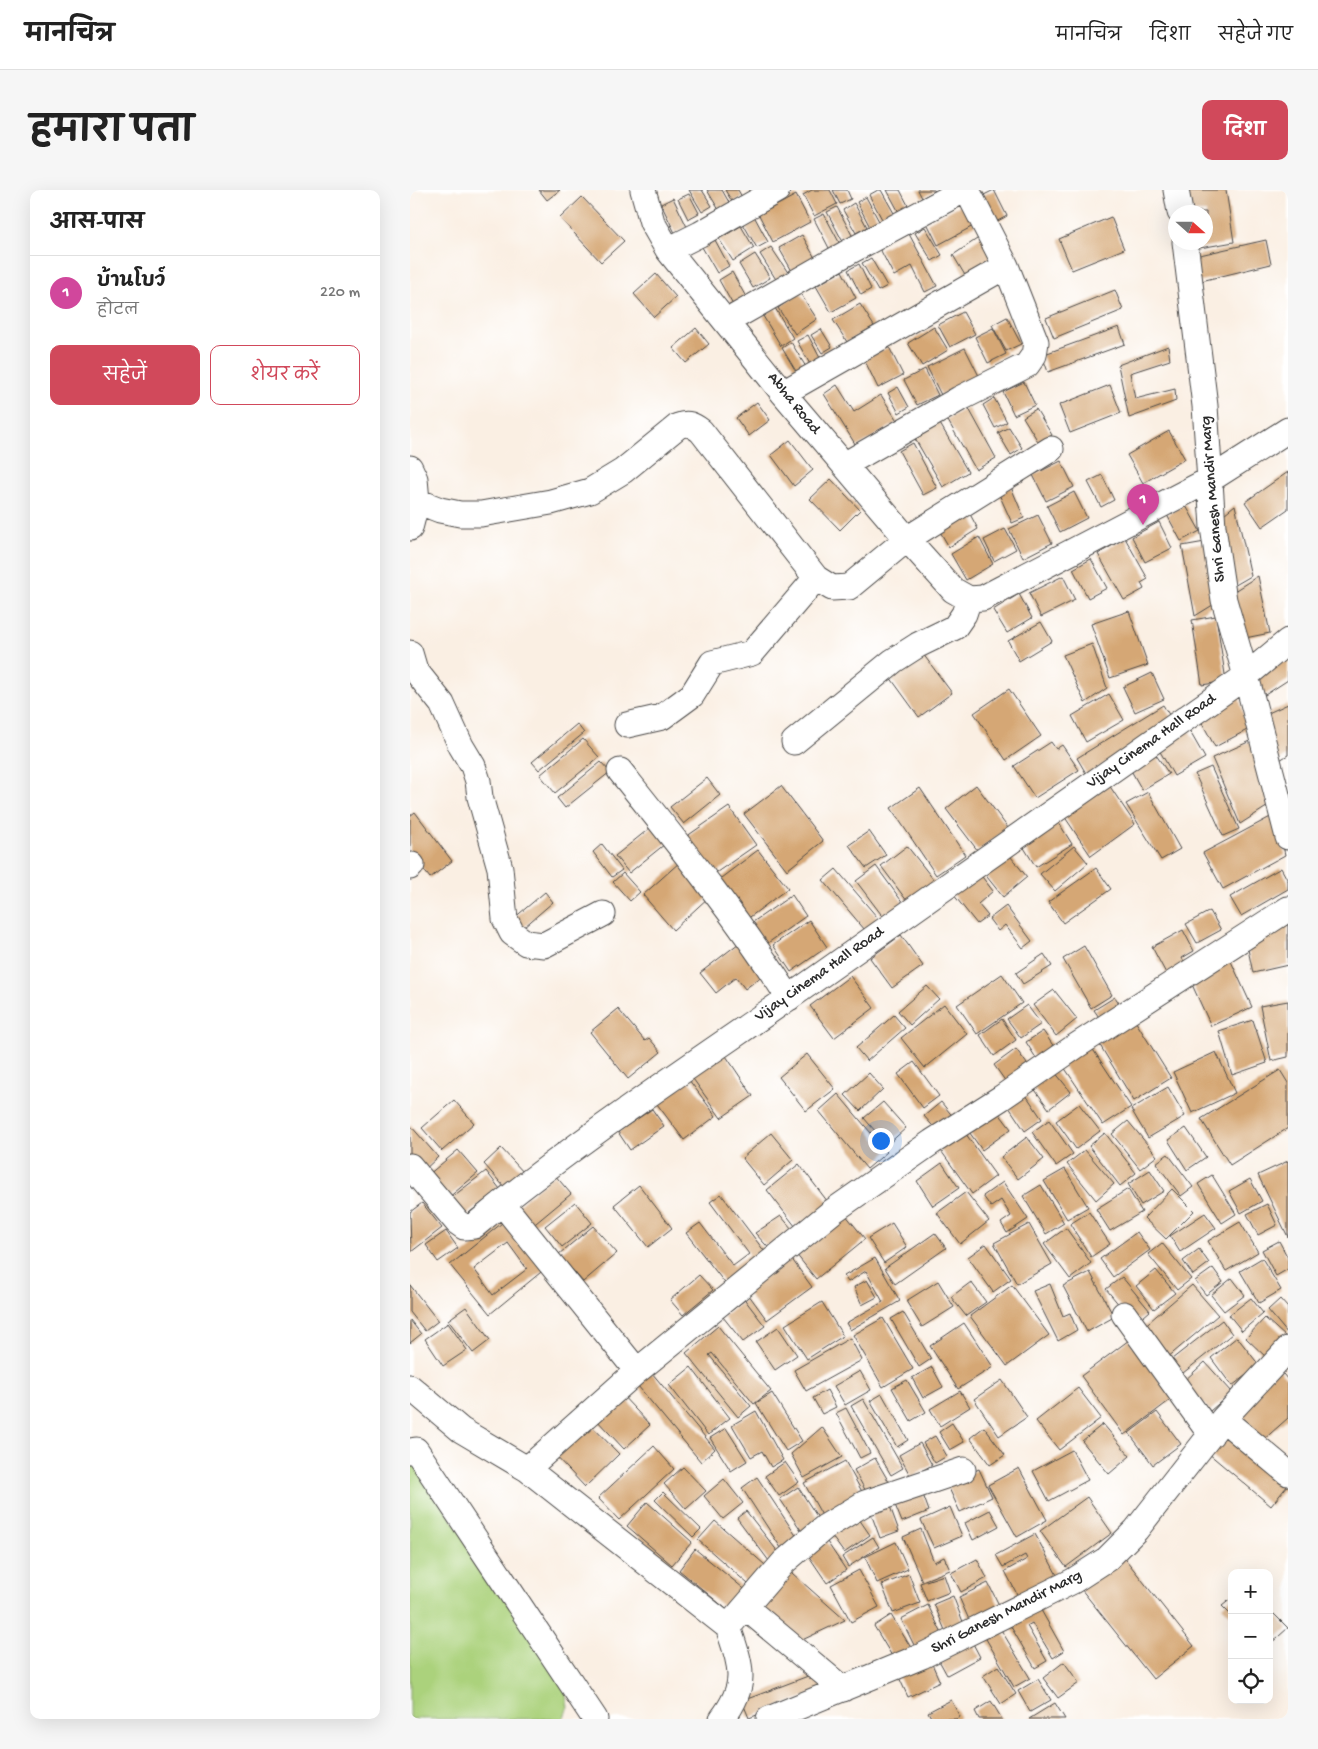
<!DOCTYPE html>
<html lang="hi">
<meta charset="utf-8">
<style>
body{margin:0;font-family:"Gochi Hand","Playpen Sans Deva","Playpen Sans Thai",sans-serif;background:#f6f6f6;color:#222}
.controls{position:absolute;right:15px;bottom:15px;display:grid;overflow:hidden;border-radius:10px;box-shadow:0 5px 20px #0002}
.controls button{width:45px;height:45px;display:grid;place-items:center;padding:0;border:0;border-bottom:1px solid #e0e0e0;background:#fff;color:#222;font:25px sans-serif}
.compass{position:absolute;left:758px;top:15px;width:45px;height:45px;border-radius:50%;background:#fff;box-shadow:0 5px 20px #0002;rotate:111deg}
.you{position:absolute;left:470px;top:950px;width:18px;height:18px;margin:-12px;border:4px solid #fff;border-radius:50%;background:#1a73e8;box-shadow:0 0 0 8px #1a73e833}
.badge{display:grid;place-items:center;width:32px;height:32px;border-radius:50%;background:#d1495b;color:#fff;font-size:16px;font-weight:700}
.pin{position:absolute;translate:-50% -41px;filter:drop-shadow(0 1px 2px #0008)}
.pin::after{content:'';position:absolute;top:26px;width:18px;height:15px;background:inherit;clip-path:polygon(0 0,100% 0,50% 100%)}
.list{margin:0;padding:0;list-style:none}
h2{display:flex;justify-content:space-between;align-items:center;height:65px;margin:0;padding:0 20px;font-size:21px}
h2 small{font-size:16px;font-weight:400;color:#767676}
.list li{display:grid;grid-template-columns:32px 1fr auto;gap:15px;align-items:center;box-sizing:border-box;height:75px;padding:0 20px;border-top:1px solid #e0e0e0}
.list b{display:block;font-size:19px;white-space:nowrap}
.list p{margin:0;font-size:16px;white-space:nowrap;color:#767676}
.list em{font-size:16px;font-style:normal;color:#767676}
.actions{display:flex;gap:10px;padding:15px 20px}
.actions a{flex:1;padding:11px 0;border:1px solid #d1495b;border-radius:10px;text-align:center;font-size:18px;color:#d1495b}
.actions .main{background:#d1495b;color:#fff}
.icon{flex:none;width:28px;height:28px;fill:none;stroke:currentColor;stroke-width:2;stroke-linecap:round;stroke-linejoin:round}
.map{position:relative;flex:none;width:878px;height:1529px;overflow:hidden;border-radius:10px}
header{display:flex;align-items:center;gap:30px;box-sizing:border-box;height:70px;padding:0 25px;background:#fff;border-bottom:1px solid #e0e0e0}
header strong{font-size:24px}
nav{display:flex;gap:28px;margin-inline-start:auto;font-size:18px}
.intro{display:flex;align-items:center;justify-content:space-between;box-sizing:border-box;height:120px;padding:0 30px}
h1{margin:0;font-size:35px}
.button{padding:12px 22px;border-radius:10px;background:#d1495b;color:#fff;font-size:18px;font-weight:700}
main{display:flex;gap:30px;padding:0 30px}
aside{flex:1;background:#fff;border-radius:10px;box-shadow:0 5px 20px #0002}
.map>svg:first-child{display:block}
</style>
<header>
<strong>मानचित्र</strong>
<nav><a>मानचित्र</a><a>दिशा</a><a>सहेजे गए</a></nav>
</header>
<div class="intro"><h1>हमारा पता</h1><a class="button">दिशा</a></div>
<main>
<aside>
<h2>आस-पास<small></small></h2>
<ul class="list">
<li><span class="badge" style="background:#d1479c">1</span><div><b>บ้านโบว์</b><p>होटल</p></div><em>220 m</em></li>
</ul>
<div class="actions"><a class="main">सहेजें</a><a>शेयर करें</a></div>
</aside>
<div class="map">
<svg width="878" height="1529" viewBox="0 0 878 1529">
<rect width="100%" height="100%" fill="#fff"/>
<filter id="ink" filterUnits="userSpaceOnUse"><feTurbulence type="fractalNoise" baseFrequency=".02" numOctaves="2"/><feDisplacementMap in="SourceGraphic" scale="10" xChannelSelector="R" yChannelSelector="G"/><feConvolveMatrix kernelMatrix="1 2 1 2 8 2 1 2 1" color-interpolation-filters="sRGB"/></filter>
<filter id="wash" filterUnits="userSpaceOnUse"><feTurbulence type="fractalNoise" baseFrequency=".0096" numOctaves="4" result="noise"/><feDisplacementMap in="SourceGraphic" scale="20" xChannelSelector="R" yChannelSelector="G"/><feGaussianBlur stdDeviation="1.12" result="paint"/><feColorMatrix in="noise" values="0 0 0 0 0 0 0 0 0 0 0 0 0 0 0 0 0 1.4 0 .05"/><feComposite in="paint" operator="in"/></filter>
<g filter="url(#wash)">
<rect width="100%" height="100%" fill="#faefe3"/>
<!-- green -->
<path fill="#abd27c" stroke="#6b7e54" d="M4 1273 154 1493 158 1517 153 1529H0V1274Z"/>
<g id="blocks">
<!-- building -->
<path fill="#d5a775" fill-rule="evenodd" d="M129 0H150L137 10Z
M279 0H292L302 16 292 22Z
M297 0H312L320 14 309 20Z
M315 0H328L332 7 323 13Z
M402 0H420L427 14 404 26 393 5Z
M423 0H437L441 9 430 14Z
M468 0H471L485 25 473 31 459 5Z
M477 0H490L501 21 491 26Z
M508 0H524L525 1 512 8Z
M584 0 597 26 584 33 570 7Z
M775 0H816L824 52 784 59 783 52H796V22H778Z
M279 4 289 23 278 29 268 9Z
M386 5 400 32 363 52 349 25Z
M172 7 214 51 191 72 150 28Z
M456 7 471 35 461 39 447 12Z
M263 8 277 37 265 43 251 14Z
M444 13 457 37 446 43 433 20Z
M554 13 565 35 528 55 517 33Z
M427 17 443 47 433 52 417 22Z
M414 24 430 54 420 60 404 29Z
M344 26 358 52 347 58 332 32Z
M701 27 714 59 662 80 649 49Z
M331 36 344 58 323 71 309 49Z
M515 37 532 65 522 71 505 43Z
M499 44 527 96 515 102 502 76 484 86 470 59Z
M392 45 405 68 382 81 369 58Z
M573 45 587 68 556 87 543 65Z
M305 50 319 76 307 83 292 57Z
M856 50 861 74 787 92 781 67Z
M361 57 379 84 367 91 350 64Z
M345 64 360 88 343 98 329 74Z
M461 68 477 96 468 101 452 73Z
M449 74 461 99 451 105 438 80Z
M432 81 446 108 421 122 406 96Z
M322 82 336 107 323 115 309 90Z
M246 84 266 107 244 127 224 104Z
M705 100 713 120 644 148 636 128Z
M390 103 407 129 385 144 368 118Z
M450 114 464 136 437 152 423 130Z
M365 118 383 148 371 156 353 126Z
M553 122 565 144 540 157 528 135Z
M597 127 611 154 596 161 582 135Z
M524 137 538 160 512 176 498 153Z
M709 137 715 154 638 182 632 165Z
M286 138 299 154 276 173 263 158Z
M583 138 596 164 578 173 565 147Z
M411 139 422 157 412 163 401 145Z
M398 145 411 170 401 176 387 151Z
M381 152 396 177 387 183 372 158Z
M758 156 760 170 720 183 725 209 765 199 766 211 719 228 708 175Z
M479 157 493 185 468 198 454 169Z
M555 158 569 186 531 205 517 177Z
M515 179 528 205 507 215 494 190Z
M614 192 625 215 604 225 593 202Z
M427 195 444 222 471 205 488 232 447 257 414 204Z
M700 195 711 223 660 243 649 215Z
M488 197 499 217 489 223 478 203Z
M584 208 597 232 585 238 573 215Z
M347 212 360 230 339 246 326 228Z
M558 217 586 268 566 280 537 229Z
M626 219 642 245 629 253 613 227Z
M529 232 558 282 533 297 504 247Z
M599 237 612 258 601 265 588 243Z
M759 241 775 269 733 293 717 265Z
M380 250 403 280 384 296 361 265Z
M503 253 527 298 513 305 489 261Z
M651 271 664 297 636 311 623 285Z
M878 282V319L852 337 835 312Z
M692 285 704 310 691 317 678 292Z
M421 289 450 320 430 340 400 309Z
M601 297 614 328 602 333 588 302Z
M664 302 677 328 650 342 637 316Z
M775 314 790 341 771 351 757 325Z
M555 315 568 339 539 357 525 333Z
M825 315 841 386 822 397 809 328Z
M628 325 642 353 613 368 599 339Z
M749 332 762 358 735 372 722 347Z
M595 339 606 359 584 371 574 350Z
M569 347 583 374 556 390 541 364Z
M715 348 738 389 731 393 734 399 714 410 688 364Z
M795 352 806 413 785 426 772 356Z
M681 369 697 398 678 408 663 379Z
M653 386 665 410 631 427 619 403Z
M848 386 860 443 830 449 821 403Z
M609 404 622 428 597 443 583 420Z
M719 421 738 475 700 488 681 434Z
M806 426 816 491 792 495 782 430Z
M631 432 642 451 609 471 598 451Z
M682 454 697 498 675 513 653 465Z
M510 460 542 503 509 527 477 483Z
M878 468V490L855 505 845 490Z
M742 483 754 509 725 522 713 497Z
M599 499 631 546 596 570 564 523Z
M699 504 714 530 676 552 662 526Z
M829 506 837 540 805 557 788 525Z
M878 514V565L868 571 854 525Z
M753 515 763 531 677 585 667 568Z
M167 534 174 543 129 580 122 572Z
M779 540 795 568 764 586 748 558Z
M173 549 189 567 145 603 130 585Z
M845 549 866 611 830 634 802 568Z
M641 552 646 559 652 555 669 580 625 608 604 576Z
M744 562 759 584 732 600 718 575Z
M191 572 200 582 155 618 147 608Z
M801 577 829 639 813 646 785 584Z
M297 588 310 605 274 634 260 617Z
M695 589 725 634 681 666 650 620Z
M566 595 598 638 568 661 536 619Z
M371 596 413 651 377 680 334 624Z
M510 598 555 665 526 685 481 618Z
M738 602 770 659 751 670 716 614Z
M319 617 346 655 297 689 270 651Z
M5 622 42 671 20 688 0 662V626Z
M866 624 875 665 813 699 793 663Z
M647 630 662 654 626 677 611 653Z
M246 633 260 650 219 683 205 666Z
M459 641 476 665 456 678 439 655Z
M192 654 212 680 202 687 183 662Z
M497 656 527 694 500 715 471 676Z
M664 656 678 673 645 701 630 684Z
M348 660 378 698 336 730 307 691Z
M597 662 617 687 593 707 573 682Z
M270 672 300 706 263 740 233 705Z
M466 676 496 717 477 732 446 691Z
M686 678 701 699 653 733 638 712Z
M871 678 878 691V699L831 726 820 707Z
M426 679 473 734 460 746 413 690Z
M213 683 230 702 220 711 203 692Z
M569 683 583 701 568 714 578 726 567 734 543 704Z
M135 702 143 712 106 744 97 734Z
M382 705 396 726 355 755 340 734Z
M596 716 622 751 613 758 595 735 588 741 579 729Z
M800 721 811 740 787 753 776 734Z
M878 725V775L843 783 836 750Z
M399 730 417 757 381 782 363 755Z
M773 740 784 761 772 768 778 779 759 789 742 757Z
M491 745 513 776 482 798 460 768Z
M333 750 352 786 335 799 326 787 306 803 290 783Z
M674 756 702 805 681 818 653 769Z
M634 764 642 776 613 794 606 783Z
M820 769 842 817 801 836 779 788Z
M592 784 612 813 567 844 547 815Z
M440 786 464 818 424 848 400 816Z
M517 796 529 809 500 835 488 821Z
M644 800 667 829 646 846 623 815Z
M705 807 713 819 693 833 684 820Z
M878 811V867L861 871 850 816Z
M534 814 557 844 515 878 491 848Z
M617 815 631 834 611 848 597 829Z
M208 819 235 851 239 848 251 862 218 889 180 842Z
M484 825 495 838 457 871 446 858Z
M592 829 606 850 584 866 570 845Z
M724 829 761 888 724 911 688 852Z
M843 830 857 873 822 885 809 841Z
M633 841 649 864 631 876 616 852Z
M680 855 721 917 693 935 652 874Z
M606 859 623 882 601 899 584 875Z
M806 862 825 903 782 923 763 882Z
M314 863 343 906 311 928 281 886Z
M397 864 425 899 396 921 369 887Z
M504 872 529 906 513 918 488 884Z
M870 880 878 893V938L820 975 791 929Z
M644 881 661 902 639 919 623 897Z
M459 883 473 899 450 921 435 905Z
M279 890 306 926 274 950 247 914Z
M758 897 775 926 738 948 721 919Z
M428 904 477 962 457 979 409 921Z
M616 905 632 929 615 941 599 917Z
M44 910 64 933 32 961 12 938Z
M473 912 496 938 477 955 454 928Z
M531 912 544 928 528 942 514 926Z
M669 914 690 941 666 959 646 931Z
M585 918 601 939 572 960 557 939Z
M242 919 254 936 220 960 208 942Z
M639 930 663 964 646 976 622 942Z
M718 931 747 966 730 979 702 944Z
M0 935 28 967 11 983 0 970Z
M776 938 796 967 777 980 758 950Z
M553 940 586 986 562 1004 529 958Z
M361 943 383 970 354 995 332 968Z
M695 943 726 983 710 996 679 956Z
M617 947 634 969 608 989 591 967Z
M91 958 115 984 97 1000 74 974Z
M48 960 68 983 38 1008 18 985Z
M675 960 704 994 686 1010 657 974Z
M758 964 783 997 771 1006 746 973Z
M878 971V1047L848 985Z
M532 973 549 998 523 1016 507 991Z
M389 974 421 1016 389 1041 357 1000Z
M655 979 678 1017 657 1029 634 991Z
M740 980 754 1001 731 1015 718 994Z
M76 981 90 999 51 1029 37 1011Z
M144 984 161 1004 120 1038 104 1019Z
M802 985 826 1024 812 1033 788 994Z
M840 989 852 1011 831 1023 819 1001Z
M593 992 618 1029 597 1043 591 1033 601 1026 591 1010 581 1017 573 1006Z
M229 995 262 1038 238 1057 204 1015Z
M631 995 654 1033 636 1044 613 1006Z
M718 999 732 1022 700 1041 686 1019Z
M762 999 784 1021 756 1049 734 1028Z
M556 1002 579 1031 550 1054 527 1023Z
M311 1004 358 1066 318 1097 276 1043 290 1033 323 1076 339 1064 300 1012Z
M165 1012 182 1033 152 1057 135 1036Z
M12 1013 32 1038 1 1062 0 1022Z
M857 1014 867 1035 848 1045 837 1024Z
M679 1022 700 1054 681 1067 660 1034Z
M795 1023 806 1038 770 1062 760 1046Z
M435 1024 455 1049 406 1089 386 1064Z
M371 1026 387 1045 365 1065 345 1043Z
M97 1029 136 1078 80 1124 40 1075ZM98 1053 117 1079 83 1105 64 1079Z
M830 1032 848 1062 816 1081 798 1051Z
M482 1033 497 1057 474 1073 458 1048Z
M619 1034 642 1074 607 1094 584 1053Z
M183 1036 207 1063 173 1092 149 1064Z
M656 1038 681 1073 660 1089 634 1054Z
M36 1041 48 1058 28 1072 16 1055Z
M727 1042 740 1060 703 1087 690 1069Z
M525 1043 536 1058 485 1094 475 1078Z
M869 1051 878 1068V1079L866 1086 852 1060Z
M752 1053 781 1089 767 1100 738 1064Z
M576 1054 601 1089 583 1102 558 1067Z
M789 1059 799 1073 783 1085 773 1071Z
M381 1068 402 1097 357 1130 336 1101Z
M465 1068 490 1111 440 1140 436 1133 473 1112 456 1081 438 1092 434 1086Z
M852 1068 871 1100 849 1113 830 1081Z
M803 1078 813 1092 796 1105 785 1091Z
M746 1080 765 1103 744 1119 726 1096Z
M680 1082 704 1127 677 1142 653 1096Z
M289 1085 303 1100 273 1125 260 1110Z
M712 1087 740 1121 725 1134 696 1099Z
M822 1088 835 1105 814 1121 801 1105Z
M457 1090 467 1107 452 1115 444 1097Z
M528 1091 544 1117 512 1137 496 1111Z
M561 1092 576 1112 556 1126 541 1107Z
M640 1094 653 1126 660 1123 667 1140 648 1151 623 1101Z
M0 1095 28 1131 15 1141 0 1122Z
M602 1095 639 1145 597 1176 560 1126Z
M782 1095 808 1125 757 1168 732 1138Z
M841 1108 853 1123 832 1141 819 1125Z
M870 1109 878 1118V1144L858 1120Z
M335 1110 355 1136 333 1152 313 1127Z
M412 1112 433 1146 397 1169 375 1135Z
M56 1117 80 1150 63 1163 38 1130Z
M493 1122 521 1169 509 1177 481 1129Z
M473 1128 503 1179 473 1197 443 1145Z
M855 1128 876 1147 857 1168 836 1148Z
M0 1130 11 1144 0 1153Z
M812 1130 822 1144 773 1183 762 1169Z
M38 1133 57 1160 33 1176 15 1149Z
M554 1133 583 1177 548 1199 520 1156Z
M308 1136 361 1201 344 1214 302 1163 299 1165 341 1216 328 1227 276 1163Z
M368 1137 387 1165 365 1180 346 1152Z
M827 1147 849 1175 822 1196 801 1168Z
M440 1148 452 1170 396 1201 384 1180Z
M719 1150 763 1208 714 1245 671 1186Z
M795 1172 822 1202 800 1221 774 1191Z
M237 1177 305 1259 291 1272 223 1190Z
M281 1177 320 1228 298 1245 259 1195Z
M522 1177 533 1197 513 1208 502 1188Z
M869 1179 878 1190V1228L852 1251 824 1220Z
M450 1181 461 1200 435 1215 424 1196Z
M497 1190 516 1222 501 1231 482 1198Z
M592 1190 617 1227 589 1246 564 1209Z
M668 1198 691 1228 649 1260 626 1231Z
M417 1200 426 1217 412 1224 403 1208Z
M550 1201 560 1217 530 1236 520 1219Z
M210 1203 240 1235 214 1259 184 1227Z
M362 1203 392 1251 376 1261 346 1213Z
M472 1204 498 1250 487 1257 460 1211Z
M453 1209 493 1278 481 1285 441 1216Z
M436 1218 460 1263 450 1268 426 1223Z
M346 1221 373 1270 361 1277 352 1261 341 1267 322 1235Z
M747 1222 771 1254 743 1275 719 1243Z
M177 1231 209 1264 175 1297 142 1262Z
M542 1233 554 1252 540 1260 529 1242Z
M693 1234 720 1266 699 1284 672 1251Z
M412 1237 432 1267 394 1288 381 1264Z
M574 1237 595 1265 580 1275 560 1248Z
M316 1238 337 1271 321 1281 300 1248Z
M816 1242 878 1295 861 1316 798 1263Z
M525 1246 537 1266 525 1273 513 1253Z
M510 1253 522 1275 501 1287 489 1265Z
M244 1256 264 1279 209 1330 188 1308Z
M662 1260 678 1290 639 1311 623 1281Z
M465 1268 479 1292 458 1305 444 1280Z
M435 1271 455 1307 414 1329 394 1293Z
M375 1272 389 1292 369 1306 355 1286Z
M273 1277 296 1301 276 1319 254 1294Z
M609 1278 637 1330 607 1347 578 1295Z
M569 1279 582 1307 550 1322 537 1294Z
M347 1287 389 1350 373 1361 332 1298Z
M314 1289 333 1313 313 1329 294 1306Z
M388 1297 410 1331 393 1343 370 1309Z
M511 1299 519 1321 492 1332 483 1310Z
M253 1302 291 1339 283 1347 245 1310Z
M677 1307 702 1343 656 1377 630 1341Z
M478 1311 489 1341 470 1348 459 1318Z
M237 1312 282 1352 262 1375 217 1336Z
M540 1317 552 1346 524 1358 511 1330Z
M580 1320 589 1336 563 1350 555 1333Z
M336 1321 372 1367 362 1375 327 1328Z
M447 1326 460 1345 434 1363 420 1344Z
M305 1331 363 1382 346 1401 288 1350Z
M511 1339 524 1372 534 1367 540 1380 512 1391 493 1347Z
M625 1344 648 1387 609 1408 595 1381 617 1369 615 1365 593 1377 586 1365Z
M463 1347 469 1357 438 1377 432 1367Z
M415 1349 436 1380 417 1393 396 1362Z
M486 1352 498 1379 467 1393 455 1367Z
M285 1359 338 1402 321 1423 269 1380Z
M713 1366 784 1456 743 1489 671 1399Z
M567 1369 577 1388 551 1402 541 1383Z
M374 1376 435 1430 390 1451 343 1410Z
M449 1380 469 1417 441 1432 421 1395Z
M499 1384 510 1413 483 1423 472 1395Z
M534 1385 540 1402 517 1411 510 1393Z
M578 1393 590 1417 560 1432 549 1407Z
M543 1406 555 1437 537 1445 524 1414Z
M822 1408V1426L812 1416Z
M627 1413 654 1461 643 1468 622 1433 617 1436 637 1471 625 1478 597 1430Z
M518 1415 534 1448 507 1461 491 1429Z
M864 1424 878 1438 859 1455V1428Z
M481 1425 503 1461 485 1471 464 1436Z
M587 1433 620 1488 604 1497 572 1442Z
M559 1446 570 1467 537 1485 526 1465Z
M519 1467 530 1492 498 1507 487 1483Z
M654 1472 669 1493 648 1508 633 1488Z
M588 1476 606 1504 591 1514 573 1486Z
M406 1483 413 1500 339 1528 332 1511Z
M628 1489 641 1510 620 1522 608 1501Z
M541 1510 550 1527 546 1529H522L518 1522Z
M581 1511 592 1529H569L565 1521Z
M645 1513 655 1529H619Z"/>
</g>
</g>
<g filter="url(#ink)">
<use href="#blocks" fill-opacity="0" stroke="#4a4847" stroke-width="1"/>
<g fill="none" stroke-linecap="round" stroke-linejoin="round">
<!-- minor casing -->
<g stroke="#4a4847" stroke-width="27">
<path id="minor" d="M233 0 242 32 258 60 373 203 497 349 543 400 559 409
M766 0 770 22
M775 52 795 216 803 337 814 410 836 486 878 647
M258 60 290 44 367 0
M316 132 435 64 554 0
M373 203 596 76 557 0
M434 275 549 209 617 175 624 165 626 152 596 76
M0 278 5 289 7 311
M0 338 7 311 30 320 50 324H71L141 312 180 301 213 281 268 236C278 232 283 235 291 241L406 388 422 398 439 397 497 349 641 259
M559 409 573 408 801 289 878 240
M0 463 5 480 32 514 51 556 63 576 68 591 70 607 90 678 95 729 102 743 116 753 134 755 193 724
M217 535 252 527 282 505 302 473 342 463 406 388
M384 552 483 471 508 455 545 437 554 424 559 409
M210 581C269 655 328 728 379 808
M0 677 2 675
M0 976 47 1032 54 1037 64 1036C164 953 273 881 380 807 532 700 683 592 836 486L878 451
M92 1013 227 1181
M714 1124 801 1245
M0 1197 51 1240 117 1279 318 1437C331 1476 339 1494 312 1529
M813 1229 878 1283
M0 1261 6 1260 185 1529
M117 1279 227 1181 423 1021 522 952 591 908 666 856 878 719
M336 1418 433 1499
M318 1437 374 1372 415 1337 455 1313 553 1280
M359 1529 512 1466 663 1391 697 1369 726 1340 813 1229 878 1159"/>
</g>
<!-- minor -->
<use href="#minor" stroke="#fff" stroke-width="25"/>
</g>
</g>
<g text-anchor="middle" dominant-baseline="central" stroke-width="4" stroke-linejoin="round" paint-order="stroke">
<!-- street labels -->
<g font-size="16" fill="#2b2b2b" stroke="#fff">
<text transform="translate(383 214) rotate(51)">Abha Road</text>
<text transform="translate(804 309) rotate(-95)">Shri Ganesh Mandir Marg</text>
<text transform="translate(742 552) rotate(-35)">Vijay Cinema Hall Road</text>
<text transform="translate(410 785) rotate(-35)">Vijay Cinema Hall Road</text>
<text transform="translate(597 1423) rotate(-27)">Shri Ganesh Mandir Marg</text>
</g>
</g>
</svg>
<div class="controls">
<button>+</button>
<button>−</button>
<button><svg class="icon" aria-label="locate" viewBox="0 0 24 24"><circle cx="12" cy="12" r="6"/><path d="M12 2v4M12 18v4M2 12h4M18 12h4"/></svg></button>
</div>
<svg class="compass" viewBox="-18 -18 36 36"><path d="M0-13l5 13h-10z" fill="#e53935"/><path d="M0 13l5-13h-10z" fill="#767676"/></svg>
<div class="you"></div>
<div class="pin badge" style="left:733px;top:335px;background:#d1479c">1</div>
</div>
</main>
